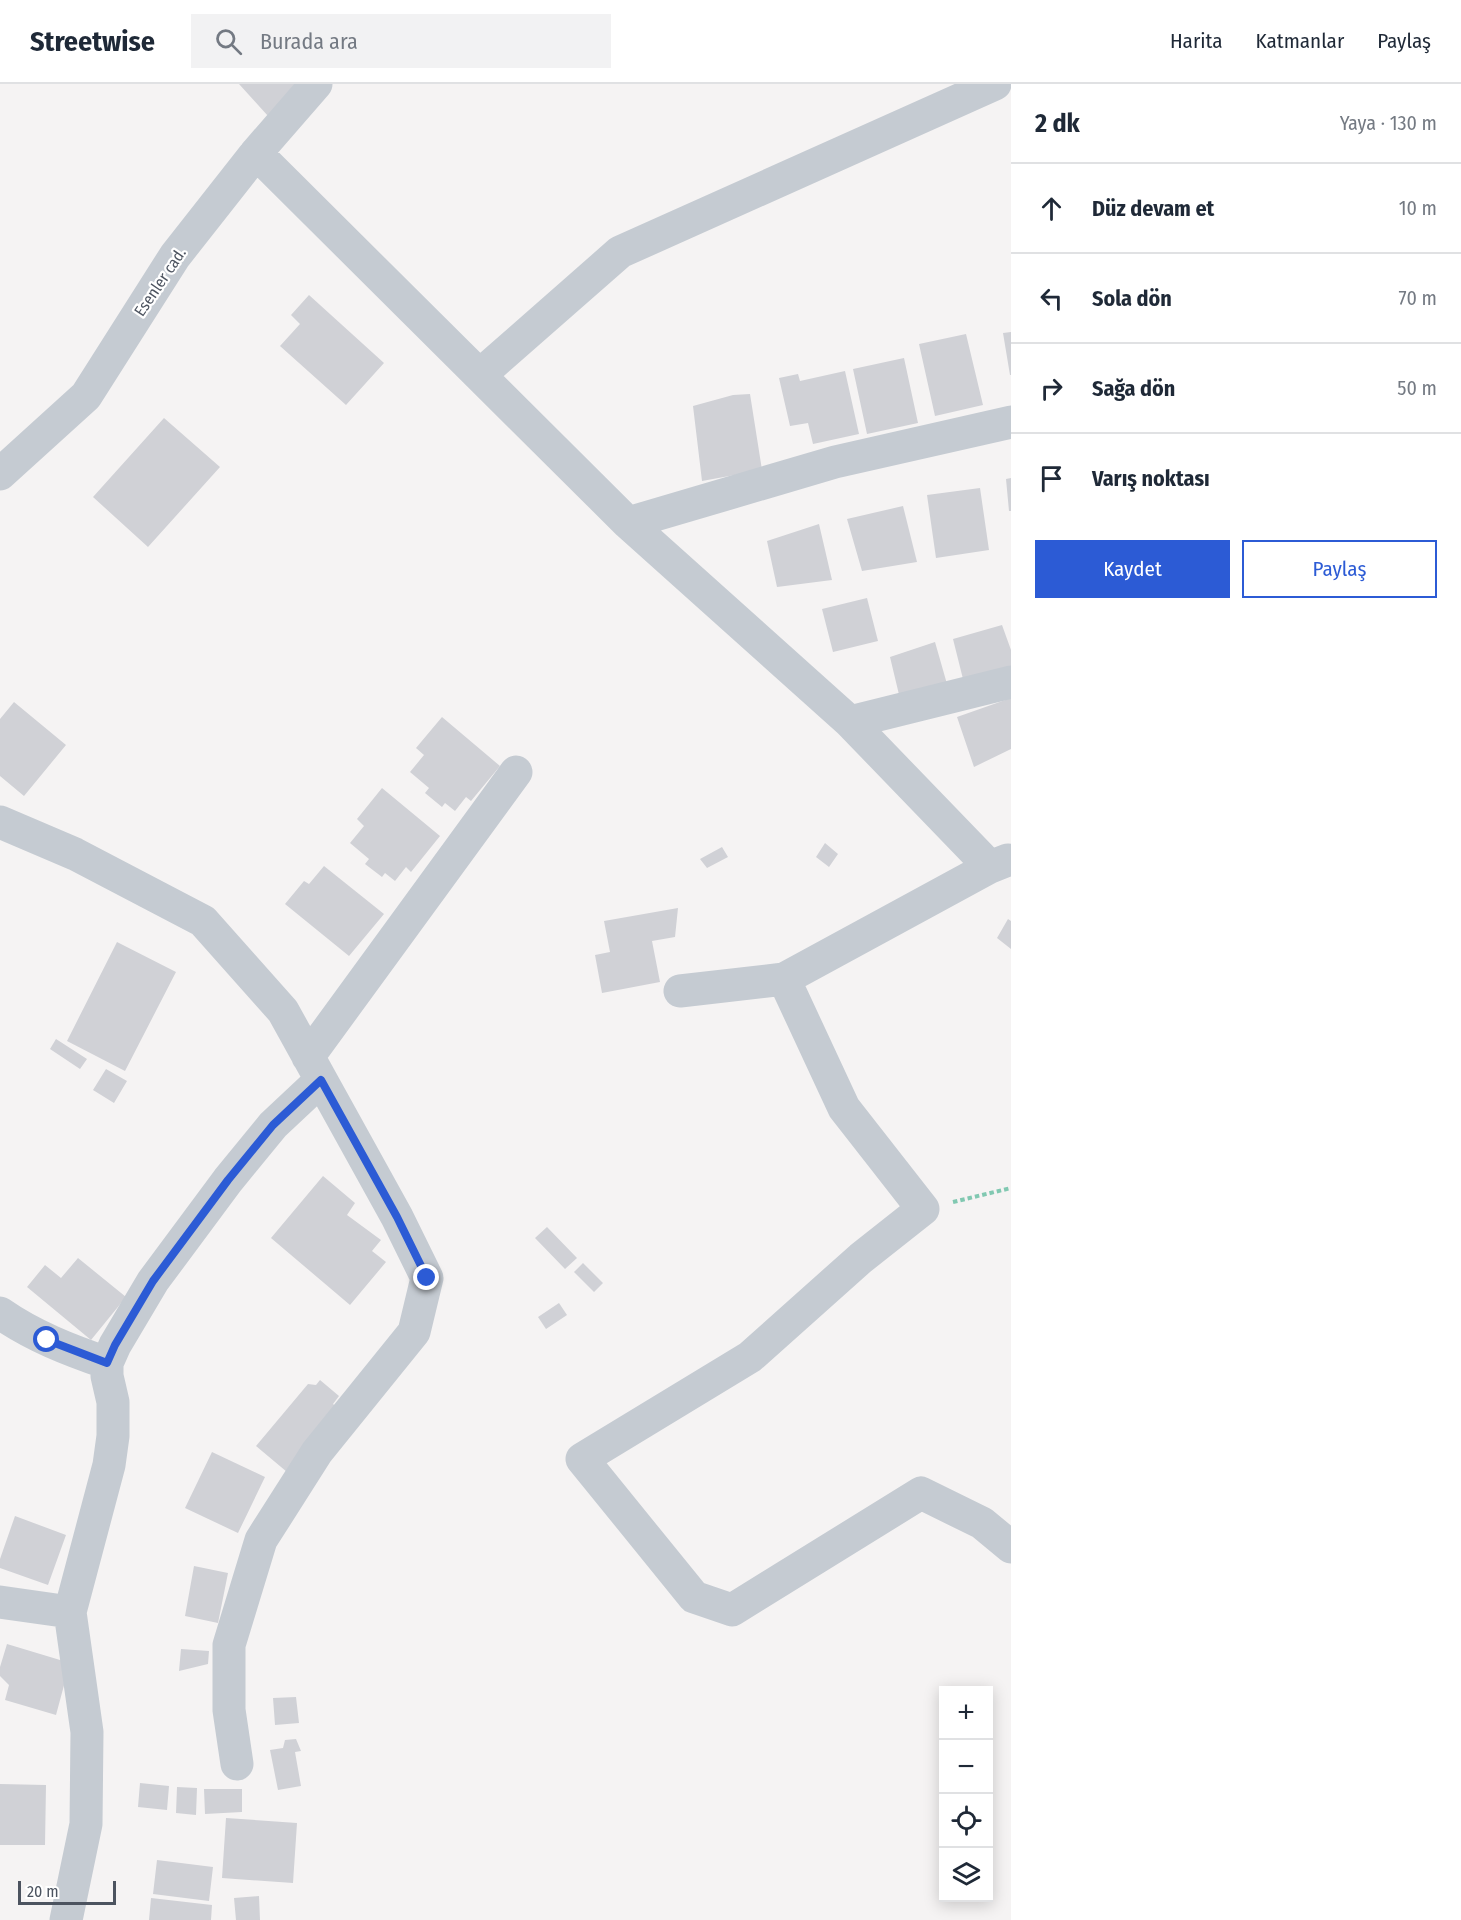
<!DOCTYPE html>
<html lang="tr">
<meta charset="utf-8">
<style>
body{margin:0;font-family:"Fira Sans Condensed",sans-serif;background:#f2f2f3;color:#1f2937}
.controls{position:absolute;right:18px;bottom:18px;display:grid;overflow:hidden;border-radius:0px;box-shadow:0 3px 15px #0003}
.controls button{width:54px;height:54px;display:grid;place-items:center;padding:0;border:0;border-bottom:2px solid #e0e1e3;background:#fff;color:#1f2937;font:30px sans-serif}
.scale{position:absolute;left:18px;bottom:15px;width:98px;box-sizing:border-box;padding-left:6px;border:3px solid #4c535f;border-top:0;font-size:16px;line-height:21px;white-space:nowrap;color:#4c535f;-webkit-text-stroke:4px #fff;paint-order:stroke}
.stop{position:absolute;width:18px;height:18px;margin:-14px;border:4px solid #2c5bd5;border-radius:50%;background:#fff}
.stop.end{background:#2c5bd5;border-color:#fff;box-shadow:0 2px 6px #0008}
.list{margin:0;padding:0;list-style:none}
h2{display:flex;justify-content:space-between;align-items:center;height:78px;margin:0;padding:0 24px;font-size:26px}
h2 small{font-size:20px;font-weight:400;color:#747a83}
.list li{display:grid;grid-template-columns:39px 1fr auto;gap:18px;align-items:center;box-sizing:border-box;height:90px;padding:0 24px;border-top:2px solid #e0e1e3}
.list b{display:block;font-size:22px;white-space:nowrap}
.list em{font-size:20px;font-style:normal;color:#747a83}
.actions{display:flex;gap:12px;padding:18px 24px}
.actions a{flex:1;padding:14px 0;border:2px solid #2c5bd5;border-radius:0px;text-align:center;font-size:21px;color:#2c5bd5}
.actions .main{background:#2c5bd5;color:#fff}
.icon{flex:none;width:33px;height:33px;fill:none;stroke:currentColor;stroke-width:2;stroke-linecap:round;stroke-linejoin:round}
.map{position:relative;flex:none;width:1011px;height:1836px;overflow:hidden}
header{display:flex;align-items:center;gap:36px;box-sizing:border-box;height:84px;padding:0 30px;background:#fff;border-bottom:2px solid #e0e1e3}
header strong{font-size:28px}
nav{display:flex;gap:33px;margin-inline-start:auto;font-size:21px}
.search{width:420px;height:54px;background:#f2f2f3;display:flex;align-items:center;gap:15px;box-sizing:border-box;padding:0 21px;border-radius:0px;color:#747a83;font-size:22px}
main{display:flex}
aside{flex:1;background:#fff}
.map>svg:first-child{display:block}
</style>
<header>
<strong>Streetwise</strong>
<div class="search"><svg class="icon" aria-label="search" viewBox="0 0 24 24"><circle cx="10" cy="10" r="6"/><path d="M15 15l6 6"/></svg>Burada ara</div>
<nav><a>Harita</a><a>Katmanlar</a><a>Paylaş</a></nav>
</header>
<main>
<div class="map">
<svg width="1011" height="1836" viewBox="0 0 1011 1836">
<rect width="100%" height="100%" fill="#f5f3f3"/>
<!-- building -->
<path fill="#d0d1d6" d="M239 0H303L268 32Z
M309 211 384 279 346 321 280 262 300 240 291 231Z
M1011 248V291H1010L1003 249Z
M966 250 983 321 935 332 919 260Z
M904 274 918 339 867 350 853 285Z
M845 287 859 350 813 360 808 339 790 342 779 294 798 290 800 297Z
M750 310 762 386 702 397 693 322 733 311Z
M164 334 220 383 148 463 93 413Z
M1011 394V427H1009L1006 395Z
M980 404 989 466 936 474 927 411Z
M903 422 917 478 862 487 847 435Z
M819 440 832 496 777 503 767 457Z
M867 514 878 557 833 568 822 525Z
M1002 541 1011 566V589L964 599 953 555Z
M935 558 949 607 901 619 890 573Z
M1011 614V665L974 683 957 633Z
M14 618 66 661 24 712 0 692V635Z
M442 633 500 682 471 717 466 713 455 727 445 719 442 723 425 709 429 704 410 688 424 671 416 664Z
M382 704 440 752 411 788 406 783 395 797 385 789 382 793 365 780 369 775 350 759 364 742 357 735Z
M825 759 838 770 829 783 816 773Z
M722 763 728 773 707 784 700 775Z
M324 782 384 830 349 872 285 820 304 797 309 800Z
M678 824 675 853 652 857 660 898 602 909 595 871 610 868 604 837Z
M1008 835 1011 837V865L997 854Z
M117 858 176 888 125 987 67 957Z
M56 955 87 975 80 985 50 965Z
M106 985 127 997 114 1019 93 1006Z
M323 1092 355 1119 347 1131 381 1156 372 1167 386 1178 350 1221 271 1154Z
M547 1143 577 1174 565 1185 535 1154Z
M78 1174 126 1213 91 1256 27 1203 45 1181 61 1194Z
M583 1179 603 1199 594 1208 574 1188Z
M559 1219 567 1231 546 1245 538 1233Z
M320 1296 339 1312 333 1320 339 1325 287 1388 256 1362 308 1300 316 1301Z
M212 1368 265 1393 238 1449 185 1424Z
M15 1432 66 1451 48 1501 0 1484V1475Z
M194 1482 228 1489 218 1539 185 1532Z
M7 1560 70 1579 56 1631 5 1616 9 1601 0 1592V1583Z
M181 1565 209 1567 208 1580 179 1587Z
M296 1613 299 1639 275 1641 273 1614Z
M296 1655 301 1667 295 1668 301 1702 278 1706 270 1666 283 1664 285 1656Z
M140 1699 169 1702 167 1726 138 1723Z
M0 1700 46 1701 45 1761H0Z
M177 1703 197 1704 196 1731 176 1729Z
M204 1705H242V1728L205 1730Z
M226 1734 297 1739 293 1799 222 1794Z
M157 1776 213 1783 209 1817 153 1810Z
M259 1812 260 1836H236L234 1814Z
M151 1814 212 1821 211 1836H149Z"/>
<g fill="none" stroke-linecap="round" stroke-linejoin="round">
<!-- path -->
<path stroke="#81c8b1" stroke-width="4" stroke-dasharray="4.5 3" stroke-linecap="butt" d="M953 1118 1011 1104"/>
<!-- minor -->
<path stroke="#c5cbd2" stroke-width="33" d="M256 69 628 439 850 638 990 783
M480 291 620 168 995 0
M0 390 86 312 175 172 256 69 316 0
M628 439 835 378 1011 338
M850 638 1011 598
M0 738 75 770 203 837 283 927 397 1133 427 1194 414 1248 317 1368 261 1456 229 1561V1626L237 1680
M784 895 844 1024 923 1125 861 1174 750 1273 582 1375 694 1513 732 1526 921 1409 982 1439 1011 1463
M680 907 784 895 990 783 1008 776
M308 973 516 688
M0 1229C33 1252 69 1266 107 1279
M0 1518 70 1528
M66 1836 86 1740 87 1648 70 1528 109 1381 113 1352V1318L107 1292V1279L115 1261 153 1197 228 1096 273 1041 321 996"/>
</g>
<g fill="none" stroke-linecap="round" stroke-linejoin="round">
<!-- route -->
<path stroke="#2c5bd5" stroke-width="8" d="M47 1256 107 1279 115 1261 153 1197 228 1096 273 1041 321 996 397 1133 427 1194"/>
</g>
<g text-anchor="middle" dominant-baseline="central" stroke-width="4.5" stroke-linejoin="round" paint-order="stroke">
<!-- street labels -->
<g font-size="16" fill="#4c535f" stroke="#fff">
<text transform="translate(160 198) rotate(-56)">Esenler cad.</text>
</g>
</g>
</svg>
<div class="controls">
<button>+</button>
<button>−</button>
<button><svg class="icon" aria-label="locate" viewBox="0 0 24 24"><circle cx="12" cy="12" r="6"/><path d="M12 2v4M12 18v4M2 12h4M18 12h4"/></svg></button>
<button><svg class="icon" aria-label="layers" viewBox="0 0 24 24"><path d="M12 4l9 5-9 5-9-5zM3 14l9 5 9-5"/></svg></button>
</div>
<div class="scale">20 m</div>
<div class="stop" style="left:47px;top:1256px"></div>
<div class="stop end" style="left:427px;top:1194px"></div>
</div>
<aside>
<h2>2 dk<small>Yaya · 130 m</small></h2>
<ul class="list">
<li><svg class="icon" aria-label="ahead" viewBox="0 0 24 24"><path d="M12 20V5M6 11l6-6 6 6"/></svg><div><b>Düz devam et</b></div><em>10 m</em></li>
<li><svg class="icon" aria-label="left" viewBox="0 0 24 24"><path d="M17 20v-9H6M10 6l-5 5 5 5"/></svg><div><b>Sola dön</b></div><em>70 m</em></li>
<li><svg class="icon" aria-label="right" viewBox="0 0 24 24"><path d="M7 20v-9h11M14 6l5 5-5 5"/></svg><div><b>Sağa dön</b></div><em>50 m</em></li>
<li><svg class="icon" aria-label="arrive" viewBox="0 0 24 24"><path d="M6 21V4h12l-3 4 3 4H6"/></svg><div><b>Varış noktası</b></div></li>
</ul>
<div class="actions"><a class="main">Kaydet</a><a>Paylaş</a></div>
</aside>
</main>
